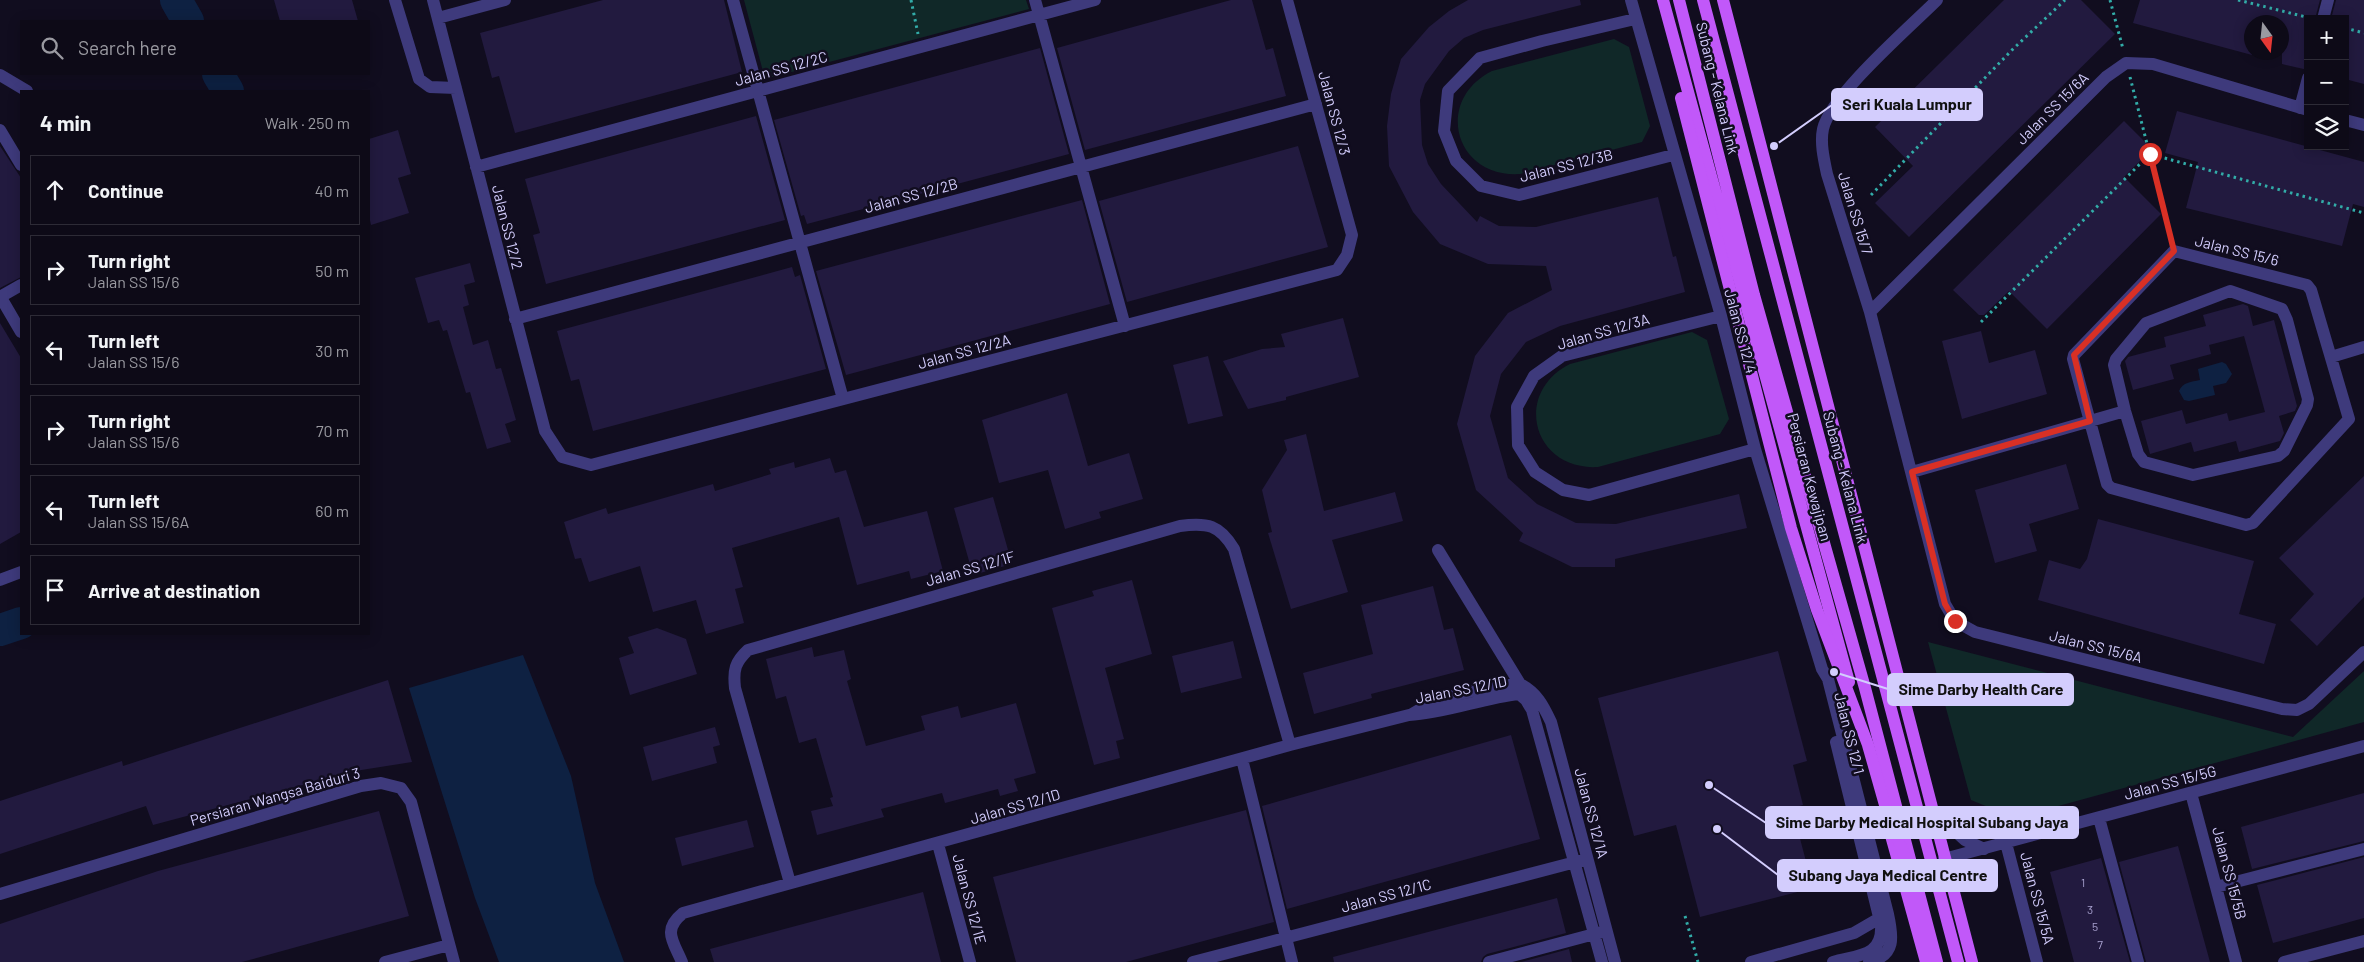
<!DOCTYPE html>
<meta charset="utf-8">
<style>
body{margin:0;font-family:Barlow,sans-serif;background:#161320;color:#f1f3f6}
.controls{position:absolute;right:15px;top:15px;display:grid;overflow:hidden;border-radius:0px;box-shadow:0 2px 12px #0003}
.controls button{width:45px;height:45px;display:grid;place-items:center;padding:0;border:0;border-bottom:1px solid #2d2b36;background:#0d0a17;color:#f1f3f6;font:25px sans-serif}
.compass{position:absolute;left:2244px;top:15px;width:45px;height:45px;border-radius:50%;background:#0d0a17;box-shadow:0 2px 12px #0003;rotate:165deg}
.stop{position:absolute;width:15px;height:15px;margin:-11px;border:4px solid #d93025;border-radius:50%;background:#fff}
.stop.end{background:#d93025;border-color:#fff;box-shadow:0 1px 5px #0008}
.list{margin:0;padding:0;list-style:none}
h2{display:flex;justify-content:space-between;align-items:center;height:65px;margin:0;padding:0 20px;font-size:21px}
h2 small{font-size:16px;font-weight:400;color:#9a9aa1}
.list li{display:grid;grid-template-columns:32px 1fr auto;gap:15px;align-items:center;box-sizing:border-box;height:70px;margin:0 10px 10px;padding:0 10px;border:1px solid #2d2b36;border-radius:0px}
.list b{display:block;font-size:19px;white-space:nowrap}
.list p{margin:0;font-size:16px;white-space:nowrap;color:#9a9aa1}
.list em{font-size:16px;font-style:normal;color:#9a9aa1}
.icon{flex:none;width:28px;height:28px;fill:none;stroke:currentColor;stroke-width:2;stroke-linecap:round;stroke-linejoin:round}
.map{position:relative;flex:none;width:2364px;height:962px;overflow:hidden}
.search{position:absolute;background:#0d0a17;box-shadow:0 2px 12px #0003;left:20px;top:20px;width:350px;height:55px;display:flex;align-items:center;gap:12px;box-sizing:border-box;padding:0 18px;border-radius:0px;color:#9a9aa1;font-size:19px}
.panel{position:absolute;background:#0d0a17;box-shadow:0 2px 12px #0003;left:20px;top:90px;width:350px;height:545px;border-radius:0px}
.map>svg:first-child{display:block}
</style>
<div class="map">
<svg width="2364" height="962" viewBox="0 0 2364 962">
<rect width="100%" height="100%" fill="#110d1f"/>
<!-- green -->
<path fill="#102828" d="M744 0H1026L1029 9 765 79Z
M1614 39 1629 47 1650 126 1642 142 1520 174C1454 178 1434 100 1492 71Z
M1692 332 1707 340 1729 419 1720 434 1598 467C1533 471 1512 393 1570 364Z
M1928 642 2293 737 2364 671V722L2015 818 1971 800Z"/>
<!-- water -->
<path fill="#0e2142" d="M2222 362 2226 364 2232 374 2226 383 2213 386 2215 395 2189 401 2184 400 2179 391C2183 382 2191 382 2200 380L2198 369Z
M523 655 571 776 595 883 624 962H499L475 898 409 688Z"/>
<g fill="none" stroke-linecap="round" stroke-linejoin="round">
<!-- river -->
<path stroke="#0e2142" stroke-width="32" d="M176 0 188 21
M218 74 228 91
M0 630 21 623"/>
</g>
<!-- building -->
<path fill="#221a3f" d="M274 0H352L358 21H280Z
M603 0H724L742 72 515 133 499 76 492 78 480 33Z
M1231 0H1252L1266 50 1273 48 1286 96 1085 150 1057 48Z
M1468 0H1580L1581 5 1483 30 1464 38 1449 51 1425 84 1420 100 1422 145 1428 164 1441 184 1477 222 1480 216 1499 226 1536 227 1658 197 1673 257 1676 256 1685 292 1560 326 1526 342 1501 374 1490 416 1508 478 1537 504 1576 523 1616 524 1739 494 1747 528 1615 559V567H1572L1519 541 1523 533 1476 490 1457 424 1475 356 1508 313 1552 290 1546 266 1488 264 1440 244 1413 212 1389 166 1387 126 1391 94 1401 59 1429 27 1449 11Z
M2004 0H2081L2115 34 1909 237 1875 203 1913 166 1875 127Z
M2140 0H2320L2315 19H2308V70L2282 64V22H2252V55L2133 23Z
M2336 0H2364V84L2345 79V19H2331Z
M1040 48 1069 154 807 224 804 215 801 216 774 120Z
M2177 111 2364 162V207L2353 204 2342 246 2186 208 2198 162 2165 153Z
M756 116 785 220 546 284 533 235 540 233 525 179Z
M2124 121 2152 149 2124 177 2161 214 2047 329 2009 291 1984 315H1979L1953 290Z
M398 130 411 174 398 178 409 213 371 225 369 216V139Z
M0 146 21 178V277L0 288Z
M1298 146 1328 247 1127 302 1099 201Z
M1082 200 1110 304 846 375 816 271Z
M470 263 475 282 464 285 469 305 463 307 473 345 488 340 496 369 501 368 516 420 505 424 511 442 487 449 470 392 466 393 447 330 443 331 439 320 428 323 415 278Z
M792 267 795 277 800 275 826 369 593 431 579 379 571 381 557 331Z
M2243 304 2248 306 2253 326 2274 320 2297 406 2295 411 2279 416 2284 433 2280 441 2239 452 2236 441 2194 452 2191 442 2150 454 2141 421 2182 410 2186 424 2227 413 2229 421 2265 412 2244 336 2209 345 2211 354 2170 365 2174 379 2133 390 2125 361 2128 357 2166 347 2164 337 2206 326 2203 315Z
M1343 318 1359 377 1286 397V400L1248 409 1223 361 1262 349 1285 347 1281 334Z
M0 323 21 358V532L0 544Z
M1981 331 1989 363 2035 350 2047 394 1962 419 1942 341Z
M1208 356 1223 416 1188 424 1173 365Z
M1067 393 1088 466 1129 453 1143 499 1099 512 1101 518 1065 529 1048 470 999 483 982 420Z
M1306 434 1324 511 1395 492 1403 521 1332 540 1348 592 1291 609 1268 533 1272 532 1262 490 1287 450 1284 440Z
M830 458 835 473 846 470 864 527 927 511 943 571 911 579 909 571 857 585 839 517 732 548 743 587 735 589 744 623 706 634 696 600 653 612 640 566 589 582 581 558 575 559 564 522 606 508 608 514 713 484 715 491 771 474 769 469 794 462 795 468Z
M2066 464 2079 509 2029 524 2037 551 1995 563 1975 490Z
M2364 476V597L2317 646 2290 620 2314 594 2279 558Z
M993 497 1012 564 973 575 954 508Z
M2098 519 2254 561 2239 614 2276 624 2264 664 2038 600 2049 560 2080 569 2087 559Z
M1132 580 1152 654 1105 668 1124 739 1116 741 1120 758 1094 765 1052 608 1094 596 1092 591Z
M1433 586 1444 630 1453 628 1464 670 1371 694 1372 698 1314 714 1303 673 1373 654 1361 605Z
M657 628 686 639 697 674 630 695 619 658 634 653 628 637Z
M1233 641 1242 678 1181 693 1172 656Z
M812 647 814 657 844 650 851 679 847 681 866 746 925 730 921 716 958 706 961 718 1016 703 1036 773 1014 779 1018 791 1000 796 998 789 945 803 942 793 881 809 884 817 817 835 811 811 833 806 830 798 833 797 816 738 799 743 786 696 776 699 766 659Z
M1778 651 1807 761 1793 765 1803 805 1792 808 1813 888 1700 917 1676 825 1634 836 1598 698Z
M388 680 412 762 355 771 153 825 146 806 0 854V801L122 761 123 766Z
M715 727 720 745 713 747 717 763 652 781 643 747Z
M1511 735 1540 839 1287 909 1262 806Z
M2364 793V841L2252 869 2241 827Z
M1246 810 1274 922 1126 962H1016L993 877Z
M379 811 409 916 242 962H0V924L158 871Z
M747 820 754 847 682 866 675 838Z
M2178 846 2183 864 2210 962H2146L2119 862Z
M2364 857V918L2273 943 2257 885Z
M2101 858 2130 962H2074L2050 872Z
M923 892 941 962H714L710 949Z
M1557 898 1566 933 1487 954 1483 957 1481 962H1334L1333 957Z
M1569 949 1572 962H1521Z"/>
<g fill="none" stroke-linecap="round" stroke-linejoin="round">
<!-- path -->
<path stroke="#32aca8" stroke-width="3" stroke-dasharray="2.5 4" stroke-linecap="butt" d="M911 0 918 34
M2110 0 2123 49
M2238 0 2310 18
M2345 28 2364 33
M2130 77 2171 238
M1871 195 2013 49 2065 0
M1981 322 2150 154 2364 213
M1685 916 1698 962"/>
<!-- minor -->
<path stroke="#3e3a7c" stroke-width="12" d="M395 0 419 79 430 87 456 88
M433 0 545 431 562 457 591 465 1337 270 1347 255 1352 235 1287 0
M733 0 843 399
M1035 0 1125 326
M1631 0 1721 316 1755 449 1822 669 1828 679 1888 914C1893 937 1896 955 1869 962
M1937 0C1911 26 1830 96 1823 129 1820 143 1824 160 1827 174L1870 312 1945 604 1955 621 1975 632 2282 709 2297 710 2309 704 2364 652
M438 18 505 0
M1635 19 1542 41 1480 58 1448 91 1444 131 1456 161 1481 186 1519 195 1673 155
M2323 19 2328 0
M0 75 27 91
M2300 108 2308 78
M2345 120 2364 125
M0 130 21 165
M476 167 1095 0
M2174 251 2307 285 2311 290 2349 419 2253 523 2246 525 2111 488 2107 484 2073 359 2074 355Z
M2230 291 2282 309 2287 320 2308 399 2307 405 2284 451 2278 456 2193 475 2144 462 2138 454 2125 411 2114 365 2116 359 2146 323Z
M0 296 21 332
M0 297 21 285
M1870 312 2106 77 2126 63 2153 64 2308 110
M1721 316 1562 356 1534 376 1517 407 1518 445 1535 472 1563 490 1589 495 1755 449
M515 319 1316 104
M2331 357 2364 347
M1912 472 2125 411
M1438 550 1520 684 1519 692
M0 580 21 572
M1520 684C1537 693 1543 705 1551 722L1615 962
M1519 694 1526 700 1532 710 1602 962
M1412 714C1442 695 1484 687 1520 684
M1242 759 1292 962
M2191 793 2236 962
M1931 809 1965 840 1984 849
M2099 818 2138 962
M2006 843 2037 962
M938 844 970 962
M1944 859 2364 746
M790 883 735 688C733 670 735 662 748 650L1180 526C1207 522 1220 525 1234 549L1290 745
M2216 887 2364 849
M0 894 361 786 381 783 401 788 411 802 454 962
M385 962 449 945
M682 962C673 941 662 930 683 913L1290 745 1409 715C1447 713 1482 698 1519 694
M1193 962 1587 859
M1489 962 1602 932
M1751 962 1854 933 1885 915
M1833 962C1857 955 1883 957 1881 925L1836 742
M2284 962 2364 941"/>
<!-- major -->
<path stroke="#c158f9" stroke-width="12" d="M1663 0 1849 682
M1679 0 1754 295 1865 688 1937 962
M1703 0 1958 962
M1723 0 1972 962
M1890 832 1926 962"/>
<!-- major-bridge -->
<path stroke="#c158f9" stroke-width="12" d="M1681 98 1791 528 1817 610 1868 745 1889 819 1915 880"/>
</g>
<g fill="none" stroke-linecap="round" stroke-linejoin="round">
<!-- route -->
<path stroke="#d93025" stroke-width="6" d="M1955 621 1945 604 1912 472 2090 421 2074 355 2174 251 2150 154"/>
</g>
<g text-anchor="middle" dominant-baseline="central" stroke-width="5" stroke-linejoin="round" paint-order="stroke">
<!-- number labels -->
<g font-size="12" fill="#a7a0ce">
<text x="2083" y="882">1</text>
<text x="2090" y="909">3</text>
<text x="2095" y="926">5</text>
<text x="2100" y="944">7</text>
</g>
<!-- street labels -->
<g font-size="15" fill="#d3cdfd" stroke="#110d1f">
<text transform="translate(781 68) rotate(-15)">Jalan SS 12/2C</text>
<text transform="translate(1718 88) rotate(76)">Subang - Kelana Link</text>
<text transform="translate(2052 108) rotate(-45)">Jalan SS 15/6A</text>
<text transform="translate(1335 113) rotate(75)">Jalan SS 12/3</text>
<text transform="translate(1566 165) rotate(-14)">Jalan SS 12/3B</text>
<text transform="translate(911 195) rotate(-15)">Jalan SS 12/2B</text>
<text transform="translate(1856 213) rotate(73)">Jalan SS 15/7</text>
<text transform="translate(508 227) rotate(76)">Jalan SS 12/2</text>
<text transform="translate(2237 250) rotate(14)">Jalan SS 15/6</text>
<text transform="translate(1603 331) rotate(-16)">Jalan SS 12/3A</text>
<text transform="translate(1741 331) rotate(75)">Jalan SS 12/4</text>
<text transform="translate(964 351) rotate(-15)">Jalan SS 12/2A</text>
<text transform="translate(1810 477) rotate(75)">Persiaran Kewajipan</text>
<text transform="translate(1846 477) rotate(75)">Subang - Kelana Link</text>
<text transform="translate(970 568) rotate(-16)">Jalan SS 12/1F</text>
<text transform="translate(2096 646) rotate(14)">Jalan SS 15/6A</text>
<text transform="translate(1461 689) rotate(-11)">Jalan SS 12/1D</text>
<text transform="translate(1850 733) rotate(76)">Jalan SS 12/1</text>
<text transform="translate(2170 782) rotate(-15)">Jalan SS 15/5G</text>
<text transform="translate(275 796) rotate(-16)">Persiaran Wangsa Baiduri 3</text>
<text transform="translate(1015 806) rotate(-16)">Jalan SS 12/1D</text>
<text transform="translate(1592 813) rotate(75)">Jalan SS 12/1A</text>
<text transform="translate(2230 873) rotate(75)">Jalan SS 15/5B</text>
<text transform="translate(1386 895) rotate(-15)">Jalan SS 12/1C</text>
<text transform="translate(2038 898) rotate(75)">Jalan SS 15/5A</text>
<text transform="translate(970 899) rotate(75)">Jalan SS 12/1E</text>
</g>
</g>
<!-- callouts -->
<path fill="none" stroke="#d3cdfd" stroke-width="2" d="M1774 146L1832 105M1834 672L1888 689M1709 785L1766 823M1717 829L1778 875"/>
<g fill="#d3cdfd" stroke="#110d1f" stroke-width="2">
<circle cx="1774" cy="146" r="5"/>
<circle cx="1834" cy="672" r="5"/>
<circle cx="1709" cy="785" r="5"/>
<circle cx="1717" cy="829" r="5"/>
</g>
<g fill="#d3cdfd" stroke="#d3cdfd" stroke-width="2">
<rect x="1832" y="89" width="150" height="31" rx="5"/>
<rect x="1888" y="674" width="185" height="31" rx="5"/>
<rect x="1766" y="807" width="312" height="31" rx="5"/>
<rect x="1778" y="860" width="219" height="31" rx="5"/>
</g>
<g font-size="16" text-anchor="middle" font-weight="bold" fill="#111">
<text x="1907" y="110">Seri Kuala Lumpur</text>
<text x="1981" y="695">Sime Darby Health Care</text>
<text x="1922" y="828">Sime Darby Medical Hospital Subang Jaya</text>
<text x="1888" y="881">Subang Jaya Medical Centre</text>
</g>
</svg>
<div class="controls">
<button>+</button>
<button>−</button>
<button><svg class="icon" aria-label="layers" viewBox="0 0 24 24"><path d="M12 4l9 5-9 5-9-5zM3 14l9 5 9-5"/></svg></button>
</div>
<svg class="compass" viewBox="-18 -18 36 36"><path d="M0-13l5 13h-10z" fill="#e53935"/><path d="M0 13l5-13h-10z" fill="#9a9aa1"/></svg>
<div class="stop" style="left:2150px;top:154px"></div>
<div class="stop end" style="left:1955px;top:621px"></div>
<div class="search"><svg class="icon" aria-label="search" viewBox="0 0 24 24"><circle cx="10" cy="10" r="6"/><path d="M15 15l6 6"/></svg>Search here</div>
<section class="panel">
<h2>4 min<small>Walk · 250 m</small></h2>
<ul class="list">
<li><svg class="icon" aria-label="ahead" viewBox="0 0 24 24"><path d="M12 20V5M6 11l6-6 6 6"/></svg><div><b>Continue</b></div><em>40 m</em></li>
<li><svg class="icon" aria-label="right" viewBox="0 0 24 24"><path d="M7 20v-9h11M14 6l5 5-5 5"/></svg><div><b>Turn right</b><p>Jalan SS 15/6</p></div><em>50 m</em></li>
<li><svg class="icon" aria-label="left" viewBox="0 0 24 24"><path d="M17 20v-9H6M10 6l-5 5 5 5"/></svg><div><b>Turn left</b><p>Jalan SS 15/6</p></div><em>30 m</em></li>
<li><svg class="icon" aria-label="right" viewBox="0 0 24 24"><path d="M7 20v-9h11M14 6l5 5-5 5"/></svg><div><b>Turn right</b><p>Jalan SS 15/6</p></div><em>70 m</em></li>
<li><svg class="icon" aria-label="left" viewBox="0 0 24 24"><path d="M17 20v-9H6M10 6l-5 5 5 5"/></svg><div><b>Turn left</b><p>Jalan SS 15/6A</p></div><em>60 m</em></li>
<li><svg class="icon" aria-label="arrive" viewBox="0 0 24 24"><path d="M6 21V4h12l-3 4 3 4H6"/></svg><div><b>Arrive at destination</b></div></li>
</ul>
</section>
</div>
